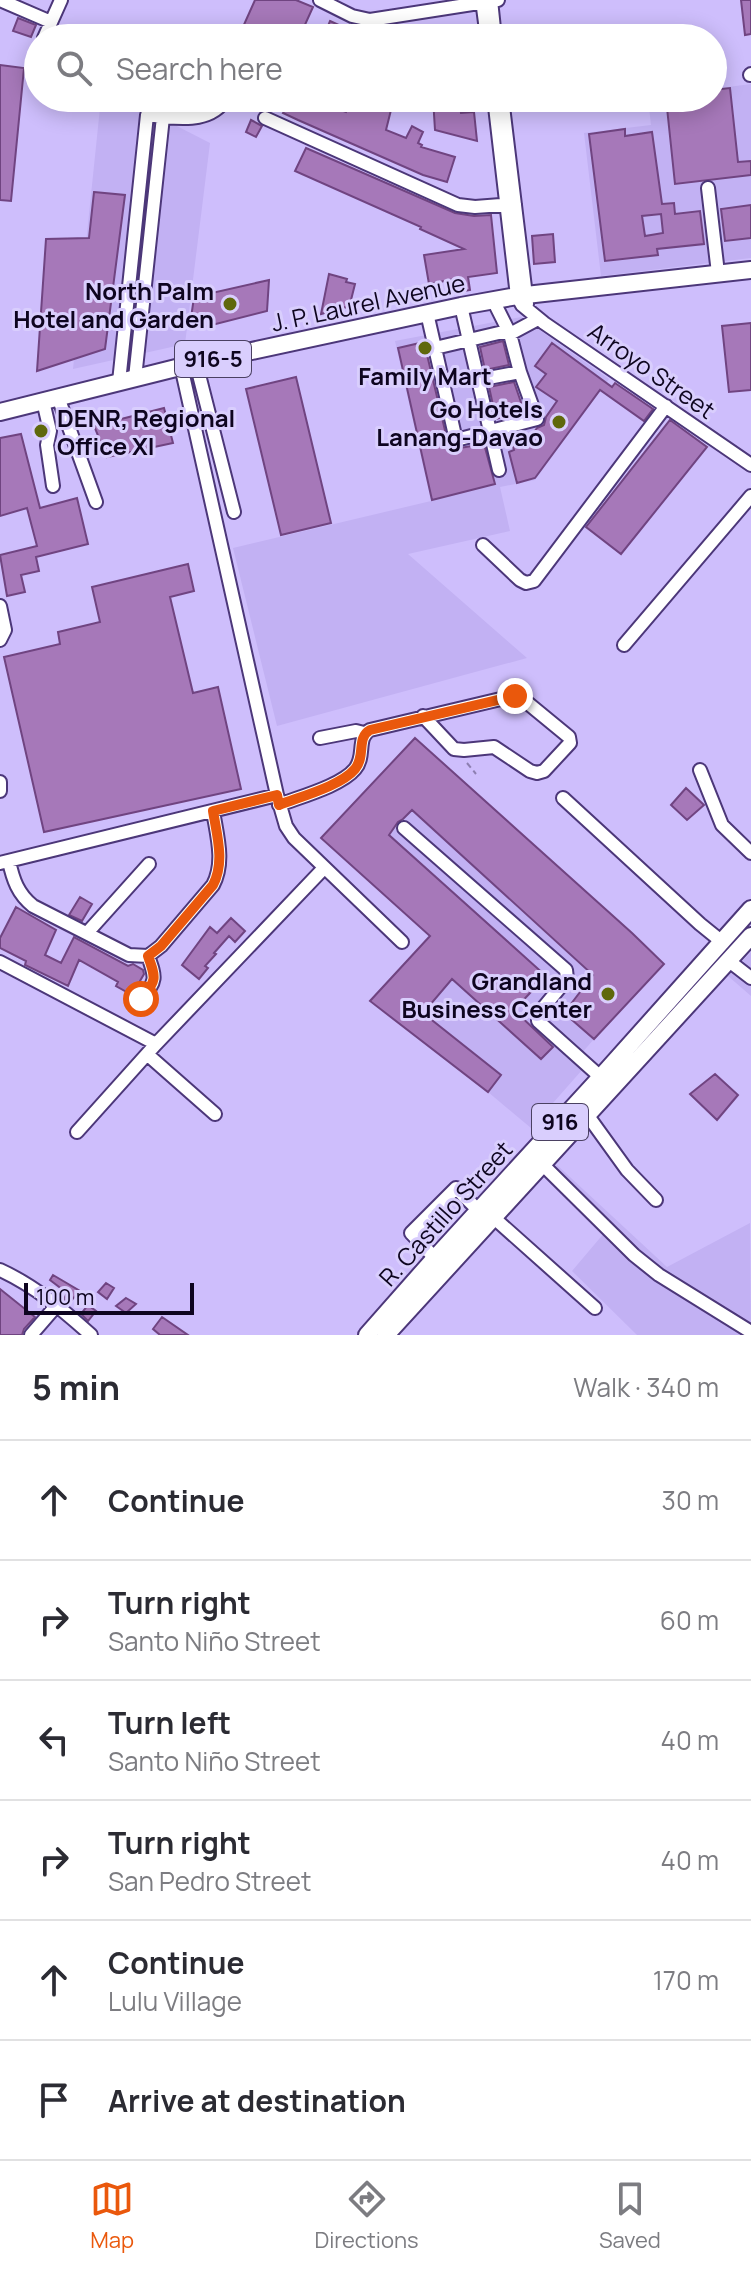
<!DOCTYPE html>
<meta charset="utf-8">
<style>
body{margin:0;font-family:Manrope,sans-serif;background:#f2f2f3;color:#2b2b33}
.scale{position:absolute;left:24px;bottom:20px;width:170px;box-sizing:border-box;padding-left:8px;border:4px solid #0e051f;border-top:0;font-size:22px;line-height:28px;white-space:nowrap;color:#0e051f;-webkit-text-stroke:6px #d9cefd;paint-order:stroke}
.stop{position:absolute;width:24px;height:24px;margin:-18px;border:6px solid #ea580c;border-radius:50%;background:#fff}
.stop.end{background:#ea580c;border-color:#fff;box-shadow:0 2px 8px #0008}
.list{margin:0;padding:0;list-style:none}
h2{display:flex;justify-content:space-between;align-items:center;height:104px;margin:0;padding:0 32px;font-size:34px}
h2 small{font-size:26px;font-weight:400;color:#7c7c81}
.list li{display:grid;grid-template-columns:52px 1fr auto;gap:24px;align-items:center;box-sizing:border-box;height:120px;padding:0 32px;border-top:2px solid #e1e1e2}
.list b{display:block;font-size:30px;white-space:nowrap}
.list p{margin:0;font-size:26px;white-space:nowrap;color:#7c7c81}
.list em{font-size:26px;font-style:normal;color:#7c7c81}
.icon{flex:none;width:44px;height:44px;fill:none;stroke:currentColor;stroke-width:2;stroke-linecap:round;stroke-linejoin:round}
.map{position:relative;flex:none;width:751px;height:1335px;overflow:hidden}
.search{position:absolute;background:#fff;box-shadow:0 4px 20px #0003;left:24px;right:24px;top:24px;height:88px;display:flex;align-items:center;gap:20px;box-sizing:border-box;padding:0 28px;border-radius:44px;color:#7c7c81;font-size:30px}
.sheet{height:824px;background:#fff}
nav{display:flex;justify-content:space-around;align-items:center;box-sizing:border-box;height:112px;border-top:2px solid #e1e1e2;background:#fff;font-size:22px;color:#7c7c81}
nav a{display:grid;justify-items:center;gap:4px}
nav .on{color:#ea580c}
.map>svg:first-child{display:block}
</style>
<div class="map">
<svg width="751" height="1335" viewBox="0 0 751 1335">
<rect width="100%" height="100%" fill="#cebefc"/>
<!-- built -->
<path fill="#c2b1f3" d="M751 84V258L601 276 584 133 651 125 648 98H713V89Z
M101 98H122L210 143 185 344 73 369Z
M521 317 609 379 535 480 500 487 510 531 408 554 527 658 277 726 233 548 431 501 395 341Z
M415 738 632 933 593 975 565 1012 594 1039 574 1062 582 1070 531 1128 488 1092 370 1001 430 936 321 838Z
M751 952V996L728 976Z
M557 1165 667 1267 750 1223 751 1335H637L572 1271 605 1232 546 1176Z"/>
<!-- building -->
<path fill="#a678b9" stroke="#704481" stroke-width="2" fill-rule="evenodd" d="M255 0H296L313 7 299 38H238Z
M741 0H751V34L745 35Z
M18 18 36 25 31 37 13 31Z
M330 21 367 38H323Z
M0 65 24 68 11 201 0 200Z
M730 88 738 162 751 161V175L675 184 666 98H713V90Z
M262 98H316L315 101 346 112 352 98H379L393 102 386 130 406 138 412 126 423 132 418 143 422 145 421 147 455 157 447 182 423 175 298 120 283 113 286 108Z
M433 98H459L461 113 474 112 477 141 435 130Z
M251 120 262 126 256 137 246 132Z
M625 129V136L652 132 662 204 674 203 675 214 700 211 704 244 657 249 658 255 605 261 589 134ZM661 214 663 233 645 236 642 216Z
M306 148 455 213 474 216 491 215 497 273 468 277 470 290 458 292 455 279 429 284 424 255 464 249 420 229 421 227 295 171Z
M94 192 125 195 105 349 37 371 46 239 89 238Z
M751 205V238L725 241 721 209Z
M553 234 555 262 534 264 532 236Z
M329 274 347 279 346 282 355 284 349 308 337 306 336 310 321 314Z
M269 280 267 311 204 327 190 325 194 297Z
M751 323V390L729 392 722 326Z
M503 341 509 365 485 370 480 347Z
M424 342 448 443 454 449 484 444 495 484 432 500 398 348Z
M552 343 612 387 615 383 653 409 644 421 600 390 535 478 517 483 509 452 514 450 512 443 529 439 537 428 544 425 546 417 557 401 536 387 546 374 535 366Z
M296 377 331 523 281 535 246 389Z
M514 382 524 411 496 419 489 387Z
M164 408 173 443 107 457 94 426Z
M670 420 707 447 621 554 586 527Z
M21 434 40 508 77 498 88 544 36 557 39 571 21 575 25 592 7 596 0 555 37 546 27 508 0 516V438Z
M188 564 194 591 170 597 193 693 218 687 241 789 44 832 4 657 60 644 58 632 100 622 92 587Z
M415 738 632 933 664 964 594 1039 564 1013 593 975 412 810 403 819 398 822 389 835 546 976 514 1010 553 1047 541 1059 452 979 423 1013 501 1075 488 1092 370 1001 430 936 321 838Z
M686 788 704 805 687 820 671 805Z
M80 897 92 904 82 921 69 915Z
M16 907 56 930 45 955 61 963 74 937 128 966 133 964 143 970 144 974 132 995 116 986 118 982 79 960 68 986 25 965 26 961 0 948V938Z
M231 918 245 931 235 942 229 936 214 953 216 954 205 966 208 968 199 979 182 965 210 927 217 933Z
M715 1074 738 1095 717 1120 690 1094Z
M53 1275 80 1291 68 1304 64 1299 67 1293 50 1280Z
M106 1283 114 1288 107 1299 98 1292Z
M0 1289 35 1317 24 1329 22 1335H0Z
M126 1298 136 1304 126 1313 116 1306Z
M88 1305 96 1311 88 1321 81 1314Z
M162 1317 188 1335H160L153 1329Z"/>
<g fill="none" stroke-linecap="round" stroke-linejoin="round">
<!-- minor casing -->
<g stroke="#4c3779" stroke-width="16">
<path id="minor" d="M0 0 51 22
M320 0 352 16 370 20 498 0
M482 0 487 38
M491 0 495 38
M44 38 61 0
M35 57 38 50
M750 75 751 74
M494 98 517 296 522 305 544 323 751 465
M502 98 527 304
M163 117C187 119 212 121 227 98
M265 118 458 205 475 207 515 204
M708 188 718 273
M461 306 499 470
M427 313 456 440 537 419 520 372 510 334 493 300
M435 348 503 332 510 334 538 319
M196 363 234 512
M181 366 277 795 286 826 294 838 402 942
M478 380 520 372
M119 382 147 115 163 117 135 378
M58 397 96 502
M43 401 50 431 47 445 53 486
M483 545 520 580 526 583 534 581 666 406
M0 606 5 630 0 640
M624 645 751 496
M320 738 356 731 364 733
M700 770 722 825 751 853
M0 782V791
M563 798 700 924 721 941
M279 805C299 797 341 786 355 769 366 756 356 738 370 730L509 697H519L524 700 569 737 570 743 544 771 537 773 530 771 494 747 464 750 454 749 423 716
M404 828 566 970 567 979 538 1014V1021L605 1081
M9 861C13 880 18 894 33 906L129 955 148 956 161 946 213 885C225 862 217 836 213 811
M0 863 277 795
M87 933 149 864
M729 961 751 978
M0 962 156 1044
M141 999C157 981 156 978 148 956
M148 1055 215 1114
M583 1109 627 1170 656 1200
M77 1132 156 1044 324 868
M536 1158 634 1255 659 1275 751 1332
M493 1217 595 1308
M435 1258 411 1233 456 1188 479 1211
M0 1270C35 1286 63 1310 91 1335
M31 1335 57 1305"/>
</g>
<!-- major casing -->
<g stroke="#4c3779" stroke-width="20">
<path id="major" d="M0 412 196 363 461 306 517 296 751 270
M367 1335 435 1258 600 1078 751 909
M386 1335 751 936"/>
</g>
<!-- path -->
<path stroke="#8d7fb1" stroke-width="2" stroke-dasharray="6 4" stroke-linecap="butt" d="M467 763 476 774"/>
<!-- minor -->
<use href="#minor" stroke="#fff" stroke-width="12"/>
<!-- major -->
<use href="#major" stroke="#fff" stroke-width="16"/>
</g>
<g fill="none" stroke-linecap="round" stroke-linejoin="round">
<!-- route -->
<path stroke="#ea580c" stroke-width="10" d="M141 999C157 981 156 978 148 956L161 946 213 885C225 862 217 836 213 811L277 795 279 805C299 797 341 786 355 769 366 756 356 738 370 730L515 696"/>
</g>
<!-- markers -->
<g fill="#5f680c" stroke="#d9cefd" stroke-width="3">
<circle cx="230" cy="304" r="8"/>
<circle cx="425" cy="348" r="8"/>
<circle cx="559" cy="422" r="8"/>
<circle cx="41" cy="431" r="8"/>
<circle cx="608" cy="994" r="8"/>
</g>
<g text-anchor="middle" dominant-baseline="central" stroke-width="6" stroke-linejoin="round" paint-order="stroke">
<!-- shield labels -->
<g fill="#d9cefd" stroke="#4b4162" stroke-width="2">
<rect x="175" y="341" width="76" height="36" rx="6"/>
<rect x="532" y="1104" width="56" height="36" rx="6"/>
</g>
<g font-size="22" font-weight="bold" fill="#0e051f">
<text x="213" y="359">916-5</text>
<text x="560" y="1122">916</text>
</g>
<!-- poi labels -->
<g font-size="24" font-weight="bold" fill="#0e051f" stroke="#d9cefd" text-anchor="end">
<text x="214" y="290">North Palm<tspan x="214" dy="28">Hotel and Garden</tspan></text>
<text x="425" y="375" text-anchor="middle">Family Mart</text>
<text x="543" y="408">Go Hotels<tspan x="543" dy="28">Lanang-Davao</tspan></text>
<text x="57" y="417" text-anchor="start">DENR, Regional<tspan x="57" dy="28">Office XI</tspan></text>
<text x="592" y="980">Grandland<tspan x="592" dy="28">Business Center</tspan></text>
</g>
<!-- street labels -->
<g font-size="24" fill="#0e051f" stroke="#d9cefd">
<text transform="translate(368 302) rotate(-12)">J. P. Laurel Avenue</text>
<text transform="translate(652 370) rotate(35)">Arroyo Street</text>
<text transform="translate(445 1213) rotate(-48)">R. Castillo Street</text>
</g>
</g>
</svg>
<div class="scale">100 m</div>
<div class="stop" style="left:141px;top:999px"></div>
<div class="stop end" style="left:515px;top:696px"></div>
<div class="search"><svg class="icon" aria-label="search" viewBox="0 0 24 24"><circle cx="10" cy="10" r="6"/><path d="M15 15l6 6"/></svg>Search here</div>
</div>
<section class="sheet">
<h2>5 min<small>Walk · 340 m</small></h2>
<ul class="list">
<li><svg class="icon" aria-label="ahead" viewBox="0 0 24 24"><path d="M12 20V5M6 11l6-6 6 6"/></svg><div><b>Continue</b></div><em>30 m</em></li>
<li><svg class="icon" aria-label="right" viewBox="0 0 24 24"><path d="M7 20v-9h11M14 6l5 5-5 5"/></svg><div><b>Turn right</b><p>Santo Niño Street</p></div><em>60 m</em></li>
<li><svg class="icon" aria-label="left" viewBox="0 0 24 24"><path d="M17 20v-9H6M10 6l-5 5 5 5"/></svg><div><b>Turn left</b><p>Santo Niño Street</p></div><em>40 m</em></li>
<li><svg class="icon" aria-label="right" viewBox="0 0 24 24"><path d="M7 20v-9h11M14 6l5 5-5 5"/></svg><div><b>Turn right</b><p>San Pedro Street</p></div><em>40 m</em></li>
<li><svg class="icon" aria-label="ahead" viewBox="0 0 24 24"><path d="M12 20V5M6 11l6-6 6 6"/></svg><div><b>Continue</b><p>Lulu Village</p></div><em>170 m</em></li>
<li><svg class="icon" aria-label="arrive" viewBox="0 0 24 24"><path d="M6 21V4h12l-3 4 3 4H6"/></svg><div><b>Arrive at destination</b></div></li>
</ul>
</section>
<nav>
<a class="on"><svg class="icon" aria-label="map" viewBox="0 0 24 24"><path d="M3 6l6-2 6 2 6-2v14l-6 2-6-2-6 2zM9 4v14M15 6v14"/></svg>Map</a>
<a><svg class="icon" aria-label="directions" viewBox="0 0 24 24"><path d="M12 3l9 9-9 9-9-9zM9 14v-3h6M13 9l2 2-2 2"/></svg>Directions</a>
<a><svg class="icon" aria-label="saved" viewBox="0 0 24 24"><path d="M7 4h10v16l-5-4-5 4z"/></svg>Saved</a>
</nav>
